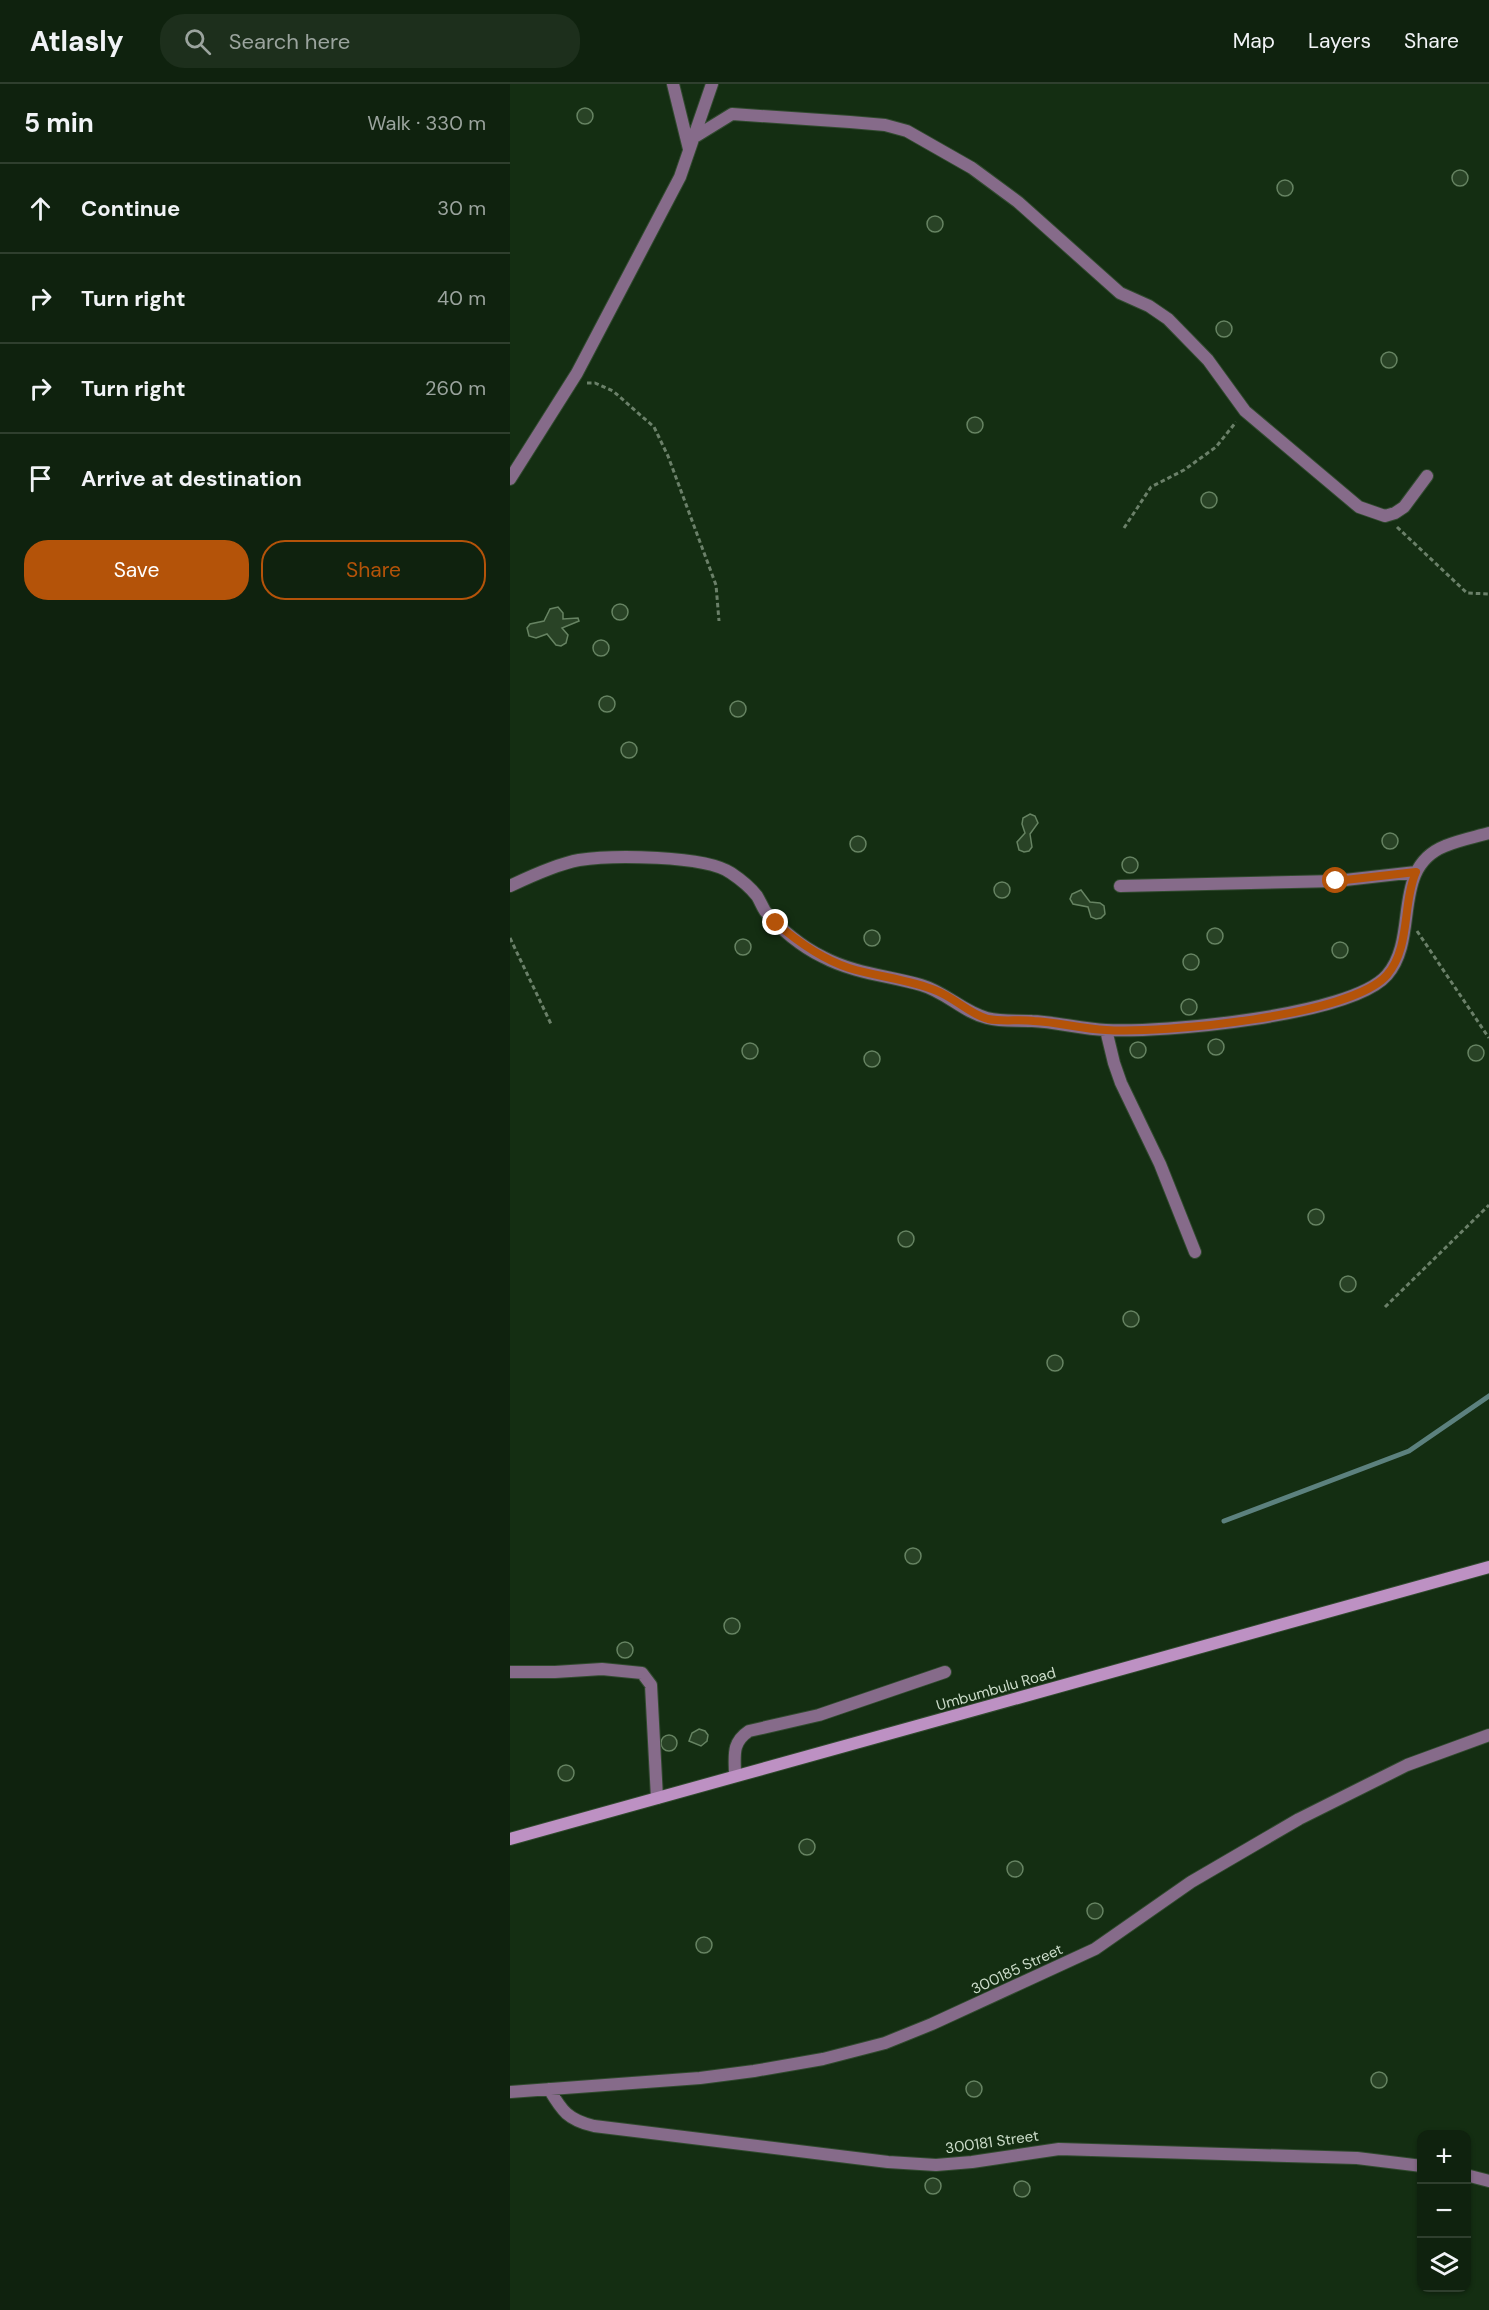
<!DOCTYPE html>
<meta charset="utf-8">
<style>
body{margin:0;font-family:"DM Sans",sans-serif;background:#1d2f1c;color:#f1f3f6}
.controls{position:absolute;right:18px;bottom:18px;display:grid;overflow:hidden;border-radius:12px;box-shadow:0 2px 4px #0004}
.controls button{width:54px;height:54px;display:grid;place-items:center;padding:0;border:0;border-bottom:2px solid #2f3f2e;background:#0f220e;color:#f1f3f6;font:30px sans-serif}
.stop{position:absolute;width:18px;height:18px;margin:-14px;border:4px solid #b45309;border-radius:50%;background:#fff}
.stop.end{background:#b45309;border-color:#fff;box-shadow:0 2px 6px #0008}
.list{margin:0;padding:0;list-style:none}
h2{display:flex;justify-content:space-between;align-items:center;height:78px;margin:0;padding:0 24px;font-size:26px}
h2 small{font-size:20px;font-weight:400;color:#9ba49e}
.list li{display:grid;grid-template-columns:39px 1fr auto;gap:18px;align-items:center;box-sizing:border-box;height:90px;padding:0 24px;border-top:2px solid #2f3f2e}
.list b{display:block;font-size:22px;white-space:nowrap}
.list em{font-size:20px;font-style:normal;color:#9ba49e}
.actions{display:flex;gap:12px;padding:18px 24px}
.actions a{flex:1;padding:14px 0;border:2px solid #b45309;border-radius:24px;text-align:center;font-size:21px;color:#b45309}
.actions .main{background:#b45309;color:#fff}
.icon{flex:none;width:33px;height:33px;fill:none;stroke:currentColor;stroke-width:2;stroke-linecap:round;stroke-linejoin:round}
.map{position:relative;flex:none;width:979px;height:2226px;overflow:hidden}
header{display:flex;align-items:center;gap:36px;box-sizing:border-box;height:84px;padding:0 30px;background:#0f220e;border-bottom:2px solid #2f3f2e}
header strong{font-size:28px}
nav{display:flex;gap:33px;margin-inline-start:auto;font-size:21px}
.search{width:420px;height:54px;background:#1d2f1c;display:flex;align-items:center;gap:15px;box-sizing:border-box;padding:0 21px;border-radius:24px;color:#9ba49e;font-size:22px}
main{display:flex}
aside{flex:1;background:#0f220e}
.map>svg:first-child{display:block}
</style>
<header>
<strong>Atlasly</strong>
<div class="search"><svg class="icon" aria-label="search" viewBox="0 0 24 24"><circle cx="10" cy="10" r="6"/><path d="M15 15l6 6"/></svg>Search here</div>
<nav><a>Map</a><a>Layers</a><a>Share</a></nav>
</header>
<main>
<aside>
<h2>5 min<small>Walk · 330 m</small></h2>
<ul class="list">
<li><svg class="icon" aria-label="ahead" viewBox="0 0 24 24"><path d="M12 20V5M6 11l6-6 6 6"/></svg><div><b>Continue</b></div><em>30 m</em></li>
<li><svg class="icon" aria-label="right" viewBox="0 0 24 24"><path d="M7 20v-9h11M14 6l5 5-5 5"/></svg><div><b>Turn right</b></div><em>40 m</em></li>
<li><svg class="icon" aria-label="right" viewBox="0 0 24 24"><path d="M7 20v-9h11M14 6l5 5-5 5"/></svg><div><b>Turn right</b></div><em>260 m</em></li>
<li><svg class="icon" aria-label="arrive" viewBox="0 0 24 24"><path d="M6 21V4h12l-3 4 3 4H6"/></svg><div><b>Arrive at destination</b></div></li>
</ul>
<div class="actions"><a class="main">Save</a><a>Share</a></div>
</aside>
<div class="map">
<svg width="979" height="2226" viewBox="0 0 979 2226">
<rect width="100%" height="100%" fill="#142e12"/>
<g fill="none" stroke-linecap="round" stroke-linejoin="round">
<!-- stream -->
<path stroke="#5c817e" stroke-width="5" d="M714 1437 899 1367 979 1312"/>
</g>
<!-- building -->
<path fill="#294326" stroke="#668362" stroke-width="1.5" d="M67 32a8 8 0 1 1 16 0a8 8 0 1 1-16 0Z
M942 94a8 8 0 1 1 16 0a8 8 0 1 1-16 0Z
M767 104a8 8 0 1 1 16 0a8 8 0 1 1-16 0Z
M417 140a8 8 0 1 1 16 0a8 8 0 1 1-16 0Z
M706 245a8 8 0 1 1 16 0a8 8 0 1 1-16 0Z
M871 276a8 8 0 1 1 16 0a8 8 0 1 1-16 0Z
M457 341a8 8 0 1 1 16 0a8 8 0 1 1-16 0Z
M691 416a8 8 0 1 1 16 0a8 8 0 1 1-16 0Z
M102 528a8 8 0 1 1 16 0a8 8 0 1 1-16 0Z
M48 523 53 529V535L68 534 69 537 52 544 58 551 56 559 51 562 46 561 37 550 26 554 19 552 17 544 20 540 34 537 40 525Z
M83 564a8 8 0 1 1 16 0a8 8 0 1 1-16 0Z
M89 620a8 8 0 1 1 16 0a8 8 0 1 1-16 0Z
M220 625a8 8 0 1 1 16 0a8 8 0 1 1-16 0Z
M111 666a8 8 0 1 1 16 0a8 8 0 1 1-16 0Z
M520 730 525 732 528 739 520 750 522 763 519 767 514 768 509 766 507 758 515 749 512 740 513 734Z
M872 757a8 8 0 1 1 16 0a8 8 0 1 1-16 0Z
M340 760a8 8 0 1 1 16 0a8 8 0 1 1-16 0Z
M612 781a8 8 0 1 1 16 0a8 8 0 1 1-16 0Z
M484 806a8 8 0 1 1 16 0a8 8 0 1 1-16 0Z
M571 806 580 818 590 819 594 822 595 830 591 834 586 835 581 833 578 823 563 820 560 815 562 810Z
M697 852a8 8 0 1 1 16 0a8 8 0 1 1-16 0Z
M354 854a8 8 0 1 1 16 0a8 8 0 1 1-16 0Z
M225 863a8 8 0 1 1 16 0a8 8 0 1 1-16 0Z
M822 866a8 8 0 1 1 16 0a8 8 0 1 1-16 0Z
M673 878a8 8 0 1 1 16 0a8 8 0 1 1-16 0Z
M671 923a8 8 0 1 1 16 0a8 8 0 1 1-16 0Z
M698 963a8 8 0 1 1 16 0a8 8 0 1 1-16 0Z
M620 966a8 8 0 1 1 16 0a8 8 0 1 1-16 0Z
M232 967a8 8 0 1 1 16 0a8 8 0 1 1-16 0Z
M958 969a8 8 0 1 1 16 0a8 8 0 1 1-16 0Z
M354 975a8 8 0 1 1 16 0a8 8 0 1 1-16 0Z
M798 1133a8 8 0 1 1 16 0a8 8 0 1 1-16 0Z
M388 1155a8 8 0 1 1 16 0a8 8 0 1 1-16 0Z
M830 1200a8 8 0 1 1 16 0a8 8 0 1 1-16 0Z
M613 1235a8 8 0 1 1 16 0a8 8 0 1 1-16 0Z
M537 1279a8 8 0 1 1 16 0a8 8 0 1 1-16 0Z
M395 1472a8 8 0 1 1 16 0a8 8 0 1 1-16 0Z
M214 1542a8 8 0 1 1 16 0a8 8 0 1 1-16 0Z
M107 1566a8 8 0 1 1 16 0a8 8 0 1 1-16 0Z
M189 1645 195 1647 198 1651 197 1657 191 1662 179 1657 182 1649Z
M151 1659a8 8 0 1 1 16 0a8 8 0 1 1-16 0Z
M48 1689a8 8 0 1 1 16 0a8 8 0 1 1-16 0Z
M289 1763a8 8 0 1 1 16 0a8 8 0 1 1-16 0Z
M497 1785a8 8 0 1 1 16 0a8 8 0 1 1-16 0Z
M577 1827a8 8 0 1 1 16 0a8 8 0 1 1-16 0Z
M186 1861a8 8 0 1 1 16 0a8 8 0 1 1-16 0Z
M861 1996a8 8 0 1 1 16 0a8 8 0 1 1-16 0Z
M456 2005a8 8 0 1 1 16 0a8 8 0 1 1-16 0Z
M415 2102a8 8 0 1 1 16 0a8 8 0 1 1-16 0Z
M504 2105a8 8 0 1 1 16 0a8 8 0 1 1-16 0Z"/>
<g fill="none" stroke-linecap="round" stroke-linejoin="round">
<!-- minor casing -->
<g stroke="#314a2f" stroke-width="14">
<path id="minor" d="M163 0 179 65
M183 54 222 30 340 38 375 41 397 47 462 84 508 118 610 209 639 222 658 235 698 276 735 327 849 423 875 432 885 429 894 423 917 392
M0 395 67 289 170 93 202 0
M0 802C21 792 47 780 69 776 101 771 195 771 221 789 230 795 240 803 247 812 250 817 252 822 255 827 270 845 292 863 313 873 343 889 379 892 411 901 436 908 453 928 477 934 492 938 507 936 522 937 547 938 571 945 596 946 651 949 842 932 877 891 910 853 880 784 935 762 949 756 965 753 979 749
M610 802 826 797 906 788
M596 946 604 979 611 999 650 1080 685 1168
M0 1588H45L92 1585 132 1589 141 1601 147 1714
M225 1692C225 1672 221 1659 239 1647L309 1631 435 1588
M39 2005C52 2027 58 2036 84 2042L378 2078 426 2081 462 2078 549 2065 847 2074 912 2082
M0 2008 190 1994 244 1987 313 1975 375 1959 422 1940 585 1865 681 1798 789 1735 897 1681 979 1651
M956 2091 979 2097"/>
</g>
<!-- secondary casing -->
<g stroke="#314a2f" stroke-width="14">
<path id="secondary" d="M0 1755 979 1483"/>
</g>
<!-- path -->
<path stroke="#6b8069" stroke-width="3" stroke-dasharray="4.5 3" stroke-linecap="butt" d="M77 299H85L103 307 144 343 158 372 206 501 209 537
M887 443 957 509 979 510
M614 444 641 403 674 386 706 363 726 338
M907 847 979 954
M0 854 41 940
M875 1223 979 1121"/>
<!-- minor -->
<use href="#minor" stroke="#866b8a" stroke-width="12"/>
<!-- secondary -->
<use href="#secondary" stroke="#bd91c3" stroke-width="12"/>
</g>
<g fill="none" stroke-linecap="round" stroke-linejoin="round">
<!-- route -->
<path stroke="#b45309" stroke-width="8" d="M266 839C288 858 312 875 339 884 368 893 399 895 427 907 445 914 459 930 478 935 493 938 509 935 524 937 548 938 572 945 596 946 651 950 841 932 877 891 901 863 892 820 906 788L826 797"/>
</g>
<g text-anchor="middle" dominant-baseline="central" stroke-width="4.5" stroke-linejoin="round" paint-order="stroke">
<!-- street labels -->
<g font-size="15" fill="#ccdcca" stroke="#142e12">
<text transform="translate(486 1605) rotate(-16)">Umbumbulu Road</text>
<text transform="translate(507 1885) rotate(-25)">300185 Street</text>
<text transform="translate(482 2058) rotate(-8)">300181 Street</text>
</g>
</g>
</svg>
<div class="controls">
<button>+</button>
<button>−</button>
<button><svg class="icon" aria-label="layers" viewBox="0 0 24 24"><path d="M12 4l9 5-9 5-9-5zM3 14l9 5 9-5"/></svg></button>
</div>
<div class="stop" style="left:826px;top:797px"></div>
<div class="stop end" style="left:266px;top:839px"></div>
</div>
</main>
